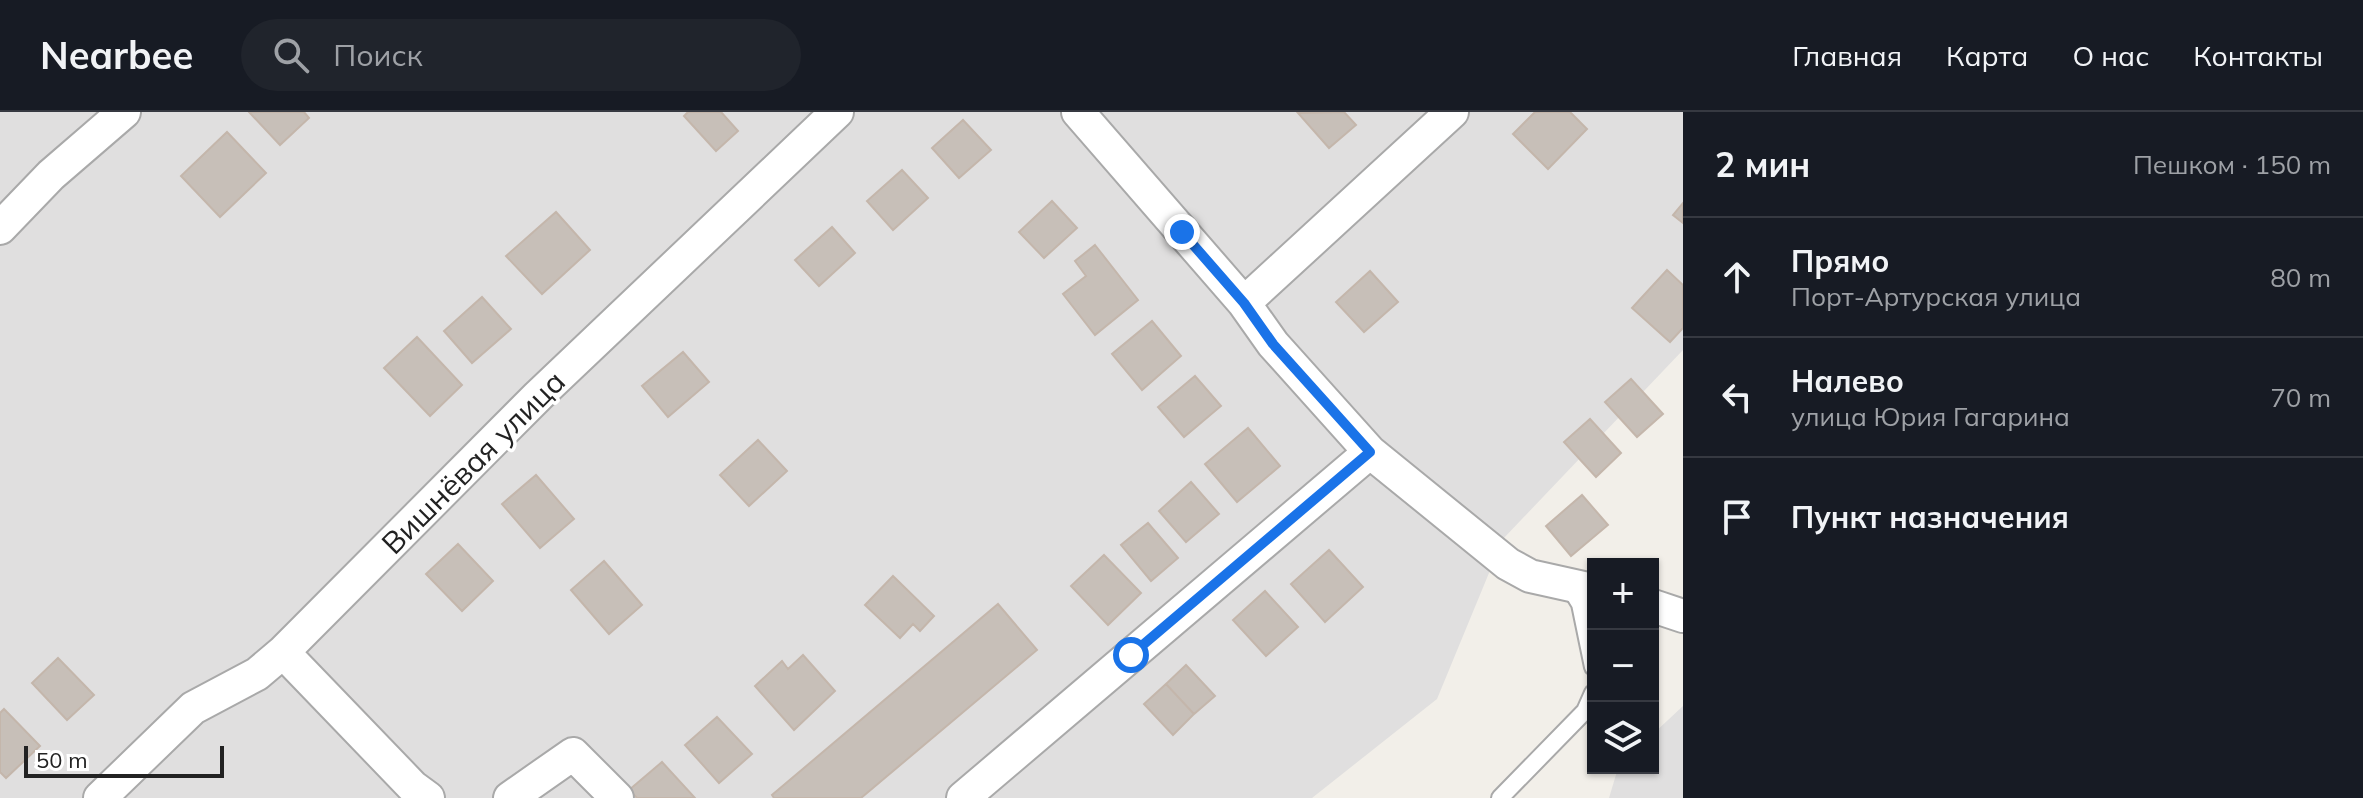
<!DOCTYPE html>
<html lang="ru">
<meta charset="utf-8">
<style>
body{margin:0;font-family:Mulish,sans-serif;background:#20242c;color:#f1f3f6}
.controls{position:absolute;right:24px;bottom:24px;display:grid;overflow:hidden;border-radius:0px;box-shadow:0 2px 6px #0004}
.controls button{width:72px;height:72px;display:grid;place-items:center;padding:0;border:0;border-bottom:2px solid #363941;background:#171b24;color:#f1f3f6;font:40px sans-serif}
.scale{position:absolute;left:24px;bottom:20px;width:200px;box-sizing:border-box;padding-left:8px;border:4px solid #222;border-top:0;font-size:22px;line-height:28px;white-space:nowrap;color:#222;-webkit-text-stroke:6px #fff;paint-order:stroke}
.stop{position:absolute;width:24px;height:24px;margin:-18px;border:6px solid #1a73e8;border-radius:50%;background:#fff}
.stop.end{background:#1a73e8;border-color:#fff;box-shadow:0 2px 8px #0008}
.list{margin:0;padding:0;list-style:none}
h2{display:flex;justify-content:space-between;align-items:center;height:104px;margin:0;padding:0 32px;font-size:34px}
h2 small{font-size:26px;font-weight:400;color:#9ea1a6}
.list li{display:grid;grid-template-columns:52px 1fr auto;gap:24px;align-items:center;box-sizing:border-box;height:120px;padding:0 32px;border-top:2px solid #363941}
.list b{display:block;font-size:30px;white-space:nowrap}
.list p{margin:0;font-size:26px;white-space:nowrap;color:#9ea1a6}
.list em{font-size:26px;font-style:normal;color:#9ea1a6}
.icon{flex:none;width:44px;height:44px;fill:none;stroke:currentColor;stroke-width:2;stroke-linecap:round;stroke-linejoin:round}
.map{position:relative;flex:none;width:1683px;height:686px;overflow:hidden}
header{display:flex;align-items:center;gap:48px;box-sizing:border-box;height:112px;padding:0 40px;background:#171b24;border-bottom:2px solid #363941}
header strong{font-size:38px}
nav{display:flex;gap:44px;margin-inline-start:auto;font-size:28px}
.search{width:560px;height:72px;background:#20242c;display:flex;align-items:center;gap:20px;box-sizing:border-box;padding:0 28px;border-radius:44px;color:#9ea1a6;font-size:30px}
main{display:flex}
aside{flex:1;background:#171b24}
.map>svg:first-child{display:block}
</style>
<header>
<strong>Nearbee</strong>
<div class="search"><svg class="icon" aria-label="search" viewBox="0 0 24 24"><circle cx="10" cy="10" r="6"/><path d="M15 15l6 6"/></svg>Поиск</div>
<nav><a>Главная</a><a>Карта</a><a>О нас</a><a>Контакты</a></nav>
</header>
<main>
<div class="map">
<svg width="1683" height="686" viewBox="0 0 1683 686">
<rect width="100%" height="100%" fill="#f2efe9"/>
<!-- residential -->
<path fill="#e0dfdf" d="M0 0H1683V238L1503 427 1437 587 1312 686H0Z
M1683 594V686H1609L1618 656H1653V622Z"/>
<!-- building -->
<path fill="#c7bfb8" stroke="#c4b6ab" stroke-width="2" d="M249 0H304L309 6 280 33Z
M688 0H721L738 19 716 39 684 4Z
M1344 0 1356 13 1329 36 1298 1Z
M1535 0H1570L1587 17 1548 57 1513 22Z
M963 8 991 38 959 66 932 36Z
M227 20 266 61 220 105 181 64Z
M902 58 928 86 893 118 867 89Z
M1052 89 1077 116 1044 146 1019 120Z
M1683 91V111L1673 103Z
M556 100 590 138 542 182 506 144Z
M832 115 855 141 819 174 795 148Z
M1095 133 1138 188 1095 223 1063 182 1086 164 1075 149Z
M1667 158 1683 173V216L1670 230 1632 196Z
M1370 159 1398 190 1364 220 1336 190Z
M482 185 511 217 472 251 444 219Z
M1152 209 1181 244 1142 278 1112 242Z
M417 225 462 273 430 304 384 256Z
M683 240 709 270 668 305 642 274Z
M1195 264 1221 294 1184 325 1158 295Z
M1631 267 1663 302 1637 325 1605 290Z
M1590 307 1621 341 1596 365 1564 330Z
M1248 316 1280 354 1237 390 1205 352Z
M758 328 787 359 749 394 720 363Z
M536 363 574 407 540 436 502 392Z
M1191 370 1219 402 1186 430 1159 399Z
M1582 383 1608 413 1571 444 1546 414Z
M1148 411 1178 446 1151 469 1121 433Z
M458 432 493 469 462 499 426 462Z
M1329 438 1363 475 1325 510 1291 472Z
M1104 443 1141 481 1108 513 1071 474Z
M604 449 642 493 609 522 571 478Z
M893 464 934 504 920 519 913 512 900 526 865 493Z
M1265 479 1298 515 1266 544 1233 508Z
M998 492 1037 538 861 686H774L772 683Z
M803 543 835 579 794 618 755 574 782 549 788 557Z
M58 546 94 583 67 608 32 571Z
M1186 553 1215 584 1194 602 1166 572Z
M1166 572 1194 602 1173 623 1144 592Z
M4 597 40 634 6 666 0 660V601Z
M717 605 752 642 719 671 685 633Z
M662 650 695 686H637L629 678Z"/>
<g fill="none" stroke-linecap="round" stroke-linejoin="round">
<!-- service casing -->
<g stroke="#a9a9a9" stroke-width="20">
<path id="service" d="M1569 474 1580 492 1593 555
M1500 686 1585 599 1593 581"/>
</g>
<!-- minor casing -->
<g stroke="#a9a9a9" stroke-width="36">
<path id="minor" d="M1078 0 1244 191 1273 232 1370 340 1508 452 1530 464 1593 478
M0 116 51 63 124 0
M1244 191 1452 0
M1653 494 1683 504
M283 540 413 675 428 686
M100 686 193 596 257 562 283 540 538 284 837 0
M510 686 573 642 617 686
M963 686 1370 340"/>
</g>
<!-- service -->
<use href="#service" stroke="#fff" stroke-width="16"/>
<!-- minor -->
<use href="#minor" stroke="#fff" stroke-width="32"/>
</g>
<g fill="none" stroke-linecap="round" stroke-linejoin="round">
<!-- route -->
<path stroke="#1a73e8" stroke-width="10" d="M1131 543 1370 340 1273 232 1244 191 1182 120"/>
</g>
<g text-anchor="middle" dominant-baseline="central" stroke-width="7" stroke-linejoin="round" paint-order="stroke">
<!-- street labels -->
<g font-size="30" fill="#222" stroke="#fff">
<text transform="translate(473 350) rotate(-45)">Вишнёвая улица</text>
</g>
</g>
</svg>
<div class="controls">
<button>+</button>
<button>−</button>
<button><svg class="icon" aria-label="layers" viewBox="0 0 24 24"><path d="M12 4l9 5-9 5-9-5zM3 14l9 5 9-5"/></svg></button>
</div>
<div class="scale">50 m</div>
<div class="stop" style="left:1131px;top:543px"></div>
<div class="stop end" style="left:1182px;top:120px"></div>
</div>
<aside>
<h2>2 мин<small>Пешком · 150 m</small></h2>
<ul class="list">
<li><svg class="icon" aria-label="ahead" viewBox="0 0 24 24"><path d="M12 20V5M6 11l6-6 6 6"/></svg><div><b>Прямо</b><p>Порт-Артурская улица</p></div><em>80 m</em></li>
<li><svg class="icon" aria-label="left" viewBox="0 0 24 24"><path d="M17 20v-9H6M10 6l-5 5 5 5"/></svg><div><b>Налево</b><p>улица Юрия Гагарина</p></div><em>70 m</em></li>
<li><svg class="icon" aria-label="arrive" viewBox="0 0 24 24"><path d="M6 21V4h12l-3 4 3 4H6"/></svg><div><b>Пункт назначения</b></div></li>
</ul>
</aside>
</main>
